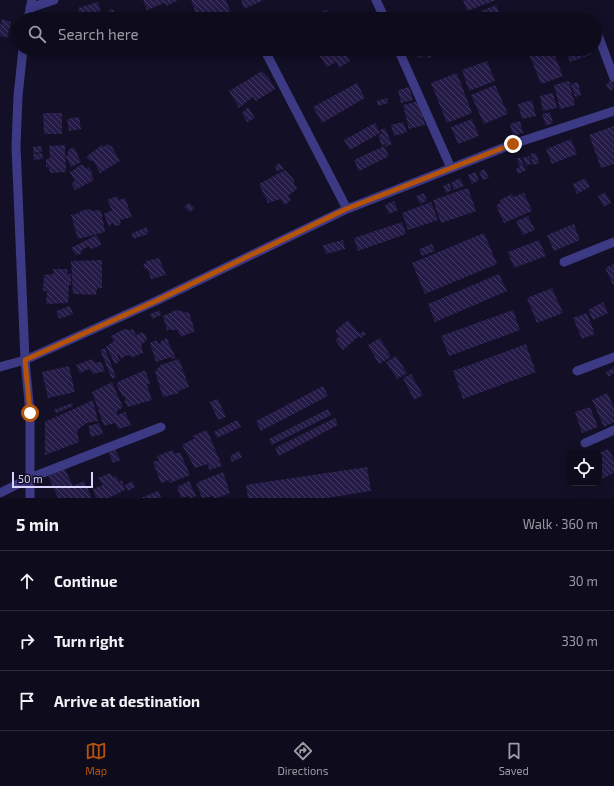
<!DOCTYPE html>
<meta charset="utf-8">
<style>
body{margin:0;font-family:"Exo 2",sans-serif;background:#171425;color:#f1f3f6}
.controls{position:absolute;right:12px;bottom:12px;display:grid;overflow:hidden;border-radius:8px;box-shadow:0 2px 10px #0003}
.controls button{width:36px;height:36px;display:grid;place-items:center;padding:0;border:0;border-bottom:1px solid #2e2b3b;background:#0e0b1c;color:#f1f3f6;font:20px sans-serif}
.scale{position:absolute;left:12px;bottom:10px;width:81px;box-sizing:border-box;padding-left:4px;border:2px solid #d9d4ff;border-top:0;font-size:11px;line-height:14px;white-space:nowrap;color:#d9d4ff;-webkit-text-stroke:3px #130f26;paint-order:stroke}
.stop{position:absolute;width:12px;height:12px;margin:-9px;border:3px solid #b45309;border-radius:50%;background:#fff}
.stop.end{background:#b45309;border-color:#fff;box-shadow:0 1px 4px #0008}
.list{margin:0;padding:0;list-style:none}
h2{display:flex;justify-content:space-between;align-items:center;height:52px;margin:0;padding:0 16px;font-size:17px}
h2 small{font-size:13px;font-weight:400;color:#9b9ba3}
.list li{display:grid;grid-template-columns:26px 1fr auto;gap:12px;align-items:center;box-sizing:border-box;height:60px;padding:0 16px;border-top:1px solid #2e2b3b}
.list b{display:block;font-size:15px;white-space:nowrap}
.list em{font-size:13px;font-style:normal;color:#9b9ba3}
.icon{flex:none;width:22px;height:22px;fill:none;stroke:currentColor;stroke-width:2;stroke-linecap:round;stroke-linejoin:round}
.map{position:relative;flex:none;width:614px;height:498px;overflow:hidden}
.search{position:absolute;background:#0e0b1c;box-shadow:0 2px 10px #0003;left:12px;right:12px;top:12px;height:44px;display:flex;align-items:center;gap:10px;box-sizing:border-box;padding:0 14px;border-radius:22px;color:#9b9ba3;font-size:15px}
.sheet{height:232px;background:#0e0b1c}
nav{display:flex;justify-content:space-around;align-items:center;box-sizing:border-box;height:56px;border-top:1px solid #2e2b3b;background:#0e0b1c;font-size:11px;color:#9b9ba3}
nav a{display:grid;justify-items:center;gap:2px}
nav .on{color:#b45309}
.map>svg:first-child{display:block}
</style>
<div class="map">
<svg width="614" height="498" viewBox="0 0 614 498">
<defs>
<pattern id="building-back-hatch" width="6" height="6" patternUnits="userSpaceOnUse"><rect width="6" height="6" fill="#241b47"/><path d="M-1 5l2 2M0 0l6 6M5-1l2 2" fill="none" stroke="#433b63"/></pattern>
</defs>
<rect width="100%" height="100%" fill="#130f26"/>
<!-- building -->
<path fill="url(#building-back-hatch)" d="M143 0H178L167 6 165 3 147 10Z
M191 0H226L231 13 208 19H198Z
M241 0H264L244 9Z
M463 0H496L467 11Z
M98 2 102 19H81L78 8Z
M496 5 502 19H484L481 11Z
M112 9 116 14 110 18 106 13Z
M326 9 331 15 326 18 321 13Z
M428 12 431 19H412Z
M2 19 11 22 7 38 0 36V26Z
M315 49H357L347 56 350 61 339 68 336 62 327 67Z
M415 49H444L437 51 438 54 428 58 427 55 418 58Z
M547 49H552L563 76 541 84 530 56Z
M565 49H591L592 54 570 62Z
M487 61 495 81 469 91 462 70Z
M262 71 269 78 275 89 256 101 253 97 239 108 234 99 229 91Z
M457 73 472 113 447 123 431 83Z
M569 81 575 105 560 109 554 85Z
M610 81 614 86V88L610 91 606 85Z
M578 82 581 95 575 97 571 84Z
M357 83 365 98 322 123 313 107Z
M495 85 508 114 484 124 471 95Z
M409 87 413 100 401 103 398 90Z
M553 93 557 108 543 111 540 96Z
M387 98 388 103 378 106 377 101Z
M532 100 536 116 522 119 518 104Z
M419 101 425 125 409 129 403 105Z
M248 107 255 118 247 122 242 113Z
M550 112 553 123 546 126 542 114Z
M43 113H62V134H44Z
M79 117 81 129 69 131 67 119Z
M472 119 479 136 458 144 451 127Z
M520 121 523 133 513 136 510 124Z
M403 122 407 132 394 136 391 125Z
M375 123 380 133 350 150 344 140Z
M614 126V164L601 168 589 135Z
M385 128 392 144 386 147 385 144 382 146 378 135 382 134 380 130Z
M571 139 577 154 552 164 546 149Z
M107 144 112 147 120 161 100 173 94 162 91 160 90 161 86 157 102 145 104 147Z
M65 145 66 172 50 173 49 167H46V159L50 158 49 146Z
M41 146 42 152 33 153V147Z
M384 146 389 156 359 171 354 160Z
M74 147 81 162 71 167 66 157 68 154V150Z
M42 153 43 159 34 160 33 154Z
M536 153 539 163 533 165 530 154Z
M529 156 531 164 526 166 523 158Z
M520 157 526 170 518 174 516 169 520 167 517 159Z
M279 163 284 169 277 171 275 166Z
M82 164 86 169 89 167 93 173 91 174 94 180 75 190 71 183 75 181 70 172Z
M484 169 489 178 483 180 479 172Z
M285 170 294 180V184L297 189 288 196 291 200 285 205 280 199 268 203 259 184Z
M475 172 479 180 472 184 468 175Z
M460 178 464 186 454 190 451 183Z
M585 178 590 187 577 194 573 184Z
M449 183 452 190 446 193 443 186Z
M468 188 476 211 441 223 433 200Z
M605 192 611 203 604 207 598 196Z
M424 193 427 201 420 204 416 196Z
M524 193 532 211 504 223 496 205 501 203 500 200 512 194 513 197Z
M117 196 119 200 125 198 132 217 120 220 121 225 115 226 113 223 111 224 110 227H109L104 214 112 210 107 200Z
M394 201 398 210 389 214 385 205Z
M431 202 438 220 408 230 402 213Z
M189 203 195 208 190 212 184 207Z
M89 209 92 211 101 210 105 232 78 239 71 215 80 213V211Z
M528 216 535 230 523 235 516 221Z
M402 222 406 234 358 251 354 238Z
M574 224 580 240 554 251 547 235Z
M147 227 148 234 133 239 132 233Z
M484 233 497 264 425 294 412 263Z
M96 235 100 241 101 245 91 249 88 246 81 251V254L76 255 71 248Z
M343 240 345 249 326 254 323 245Z
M539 240 546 256 514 268 508 252Z
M432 244 435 251 422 256 419 249Z
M159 258 166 275 151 279 148 270 145 269 143 264 147 263 146 261Z
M102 260V288H97L96 295 73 294 71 261Z
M614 264V287L605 268Z
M53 269H67L68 274H71V285H69L68 303 46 304 47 291H43L44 275 54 274Z
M499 274 507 291 435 322 428 304Z
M552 288 563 313 537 323 527 298Z
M603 302 608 313 593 320 588 310Z
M70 306 73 314 59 319 56 311Z
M160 310 161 315 152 319 150 314Z
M176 310 189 313 195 331 181 337 177 330H167L163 316Z
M513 310 520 330 449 356 441 336Z
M587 313 595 334 582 339 573 318Z
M348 320 360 334 363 331 366 334 361 338 359 336 343 350 335 340 339 337 335 331Z
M124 329 129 330 133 329 136 335 142 332 146 335 147 341 141 344 143 353 133 357 127 355 121 359 119 355H117L120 361 115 364 106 347 114 341 111 336Z
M167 338 169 342 168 344H169L176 358 172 359V357L156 362 150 343 157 340 158 344 161 342V341Z
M380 338 391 357 379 364 368 345Z
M526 344 536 372 463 399 453 371Z
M105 348 116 377 112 379 100 350Z
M396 356 407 373 397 379 386 362Z
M92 359 95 363 101 362 105 371 93 374 89 369 80 373 76 365Z
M179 359 189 387 178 391 179 393 163 397 155 372 160 365Z
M69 366 75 392 48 398 42 372Z
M614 367V373L609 377 606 372Z
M145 370 150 383 147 385 152 400 128 407 125 402V396L123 397 117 386 116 387 118 382Z
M411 374 423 395 414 400 403 378Z
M112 382 123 407 117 411V415L125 412 131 425 119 429 115 423 104 426 92 392Z
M323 386 328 396 261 431 256 421Z
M607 393 614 407V422L604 427 592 400Z
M218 399 226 417 218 420 210 402Z
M93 400 98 421 87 423 77 430 79 442 45 455V422Z
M72 403 73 406 56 413 54 410Z
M590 407 598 427 582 433 575 412Z
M328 409 331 415 272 445 269 439Z
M335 418 338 425 279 456 275 448Z
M237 420 241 427 217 438 214 432Z
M99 423 103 434 91 437 88 426Z
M207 430 222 466 209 470 208 464 195 468 182 445 195 438 192 436Z
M608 449 614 459V473L602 479 599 475V453Z
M115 450 121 460 113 463 109 453Z
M173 450 175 454 180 452 190 475 170 483V480L161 483 153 462 159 460 157 456Z
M239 451 242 457 232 462 230 456Z
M367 467 371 491 326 498H248L246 485Z
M65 469 73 486 84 481 92 498H58L48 476Z
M223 472 230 493 217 498H214V496L202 498 196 483Z
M110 473 113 477 116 476 119 482 122 480 125 490 109 498H96L93 489 103 485 98 478Z
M132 481 135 487 128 491 125 485Z
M189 481 196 496 191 498 189 496 181 498 177 487Z
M158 491 161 498H141Z"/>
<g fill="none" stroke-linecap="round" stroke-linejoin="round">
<!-- minor -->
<path stroke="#3d3a85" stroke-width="9" d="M376 0 385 19
M30 8 54 0
M28 19 32 0
M595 27 614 78
M23 49 18 96 16 146 25 360 30 413V498
M264 49 347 209
M398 49 451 168
M564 262 614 242
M0 367 25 360 156 301 347 209 513 144 614 111
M577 371 614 357
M585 443 614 430
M0 493 30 478 161 427"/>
</g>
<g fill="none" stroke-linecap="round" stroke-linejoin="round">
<!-- route -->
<path stroke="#b45309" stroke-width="5" d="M30 413 25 360 156 301 346 209 513 144"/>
</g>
</svg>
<div class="controls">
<button><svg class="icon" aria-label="locate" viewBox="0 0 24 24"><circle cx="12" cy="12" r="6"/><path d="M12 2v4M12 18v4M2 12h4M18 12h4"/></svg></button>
</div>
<div class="scale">50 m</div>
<div class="stop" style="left:30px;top:413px"></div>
<div class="stop end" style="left:513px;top:144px"></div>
<div class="search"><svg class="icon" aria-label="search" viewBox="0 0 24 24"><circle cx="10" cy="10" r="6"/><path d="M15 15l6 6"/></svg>Search here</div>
</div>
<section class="sheet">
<h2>5 min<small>Walk · 360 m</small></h2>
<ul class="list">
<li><svg class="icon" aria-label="ahead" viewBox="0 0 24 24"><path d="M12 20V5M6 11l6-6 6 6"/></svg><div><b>Continue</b></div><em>30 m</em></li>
<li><svg class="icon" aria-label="right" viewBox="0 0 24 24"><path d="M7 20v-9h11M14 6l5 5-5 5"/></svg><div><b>Turn right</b></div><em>330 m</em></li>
<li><svg class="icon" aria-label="arrive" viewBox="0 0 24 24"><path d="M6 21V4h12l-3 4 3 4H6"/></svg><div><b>Arrive at destination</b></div></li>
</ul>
</section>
<nav>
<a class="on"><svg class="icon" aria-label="map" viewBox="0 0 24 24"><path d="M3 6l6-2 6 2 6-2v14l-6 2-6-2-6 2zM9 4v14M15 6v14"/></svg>Map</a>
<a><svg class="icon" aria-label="directions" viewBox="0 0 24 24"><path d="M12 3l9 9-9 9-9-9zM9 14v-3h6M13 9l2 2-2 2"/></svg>Directions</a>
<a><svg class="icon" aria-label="saved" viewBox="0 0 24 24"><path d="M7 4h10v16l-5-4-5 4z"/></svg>Saved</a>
</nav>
